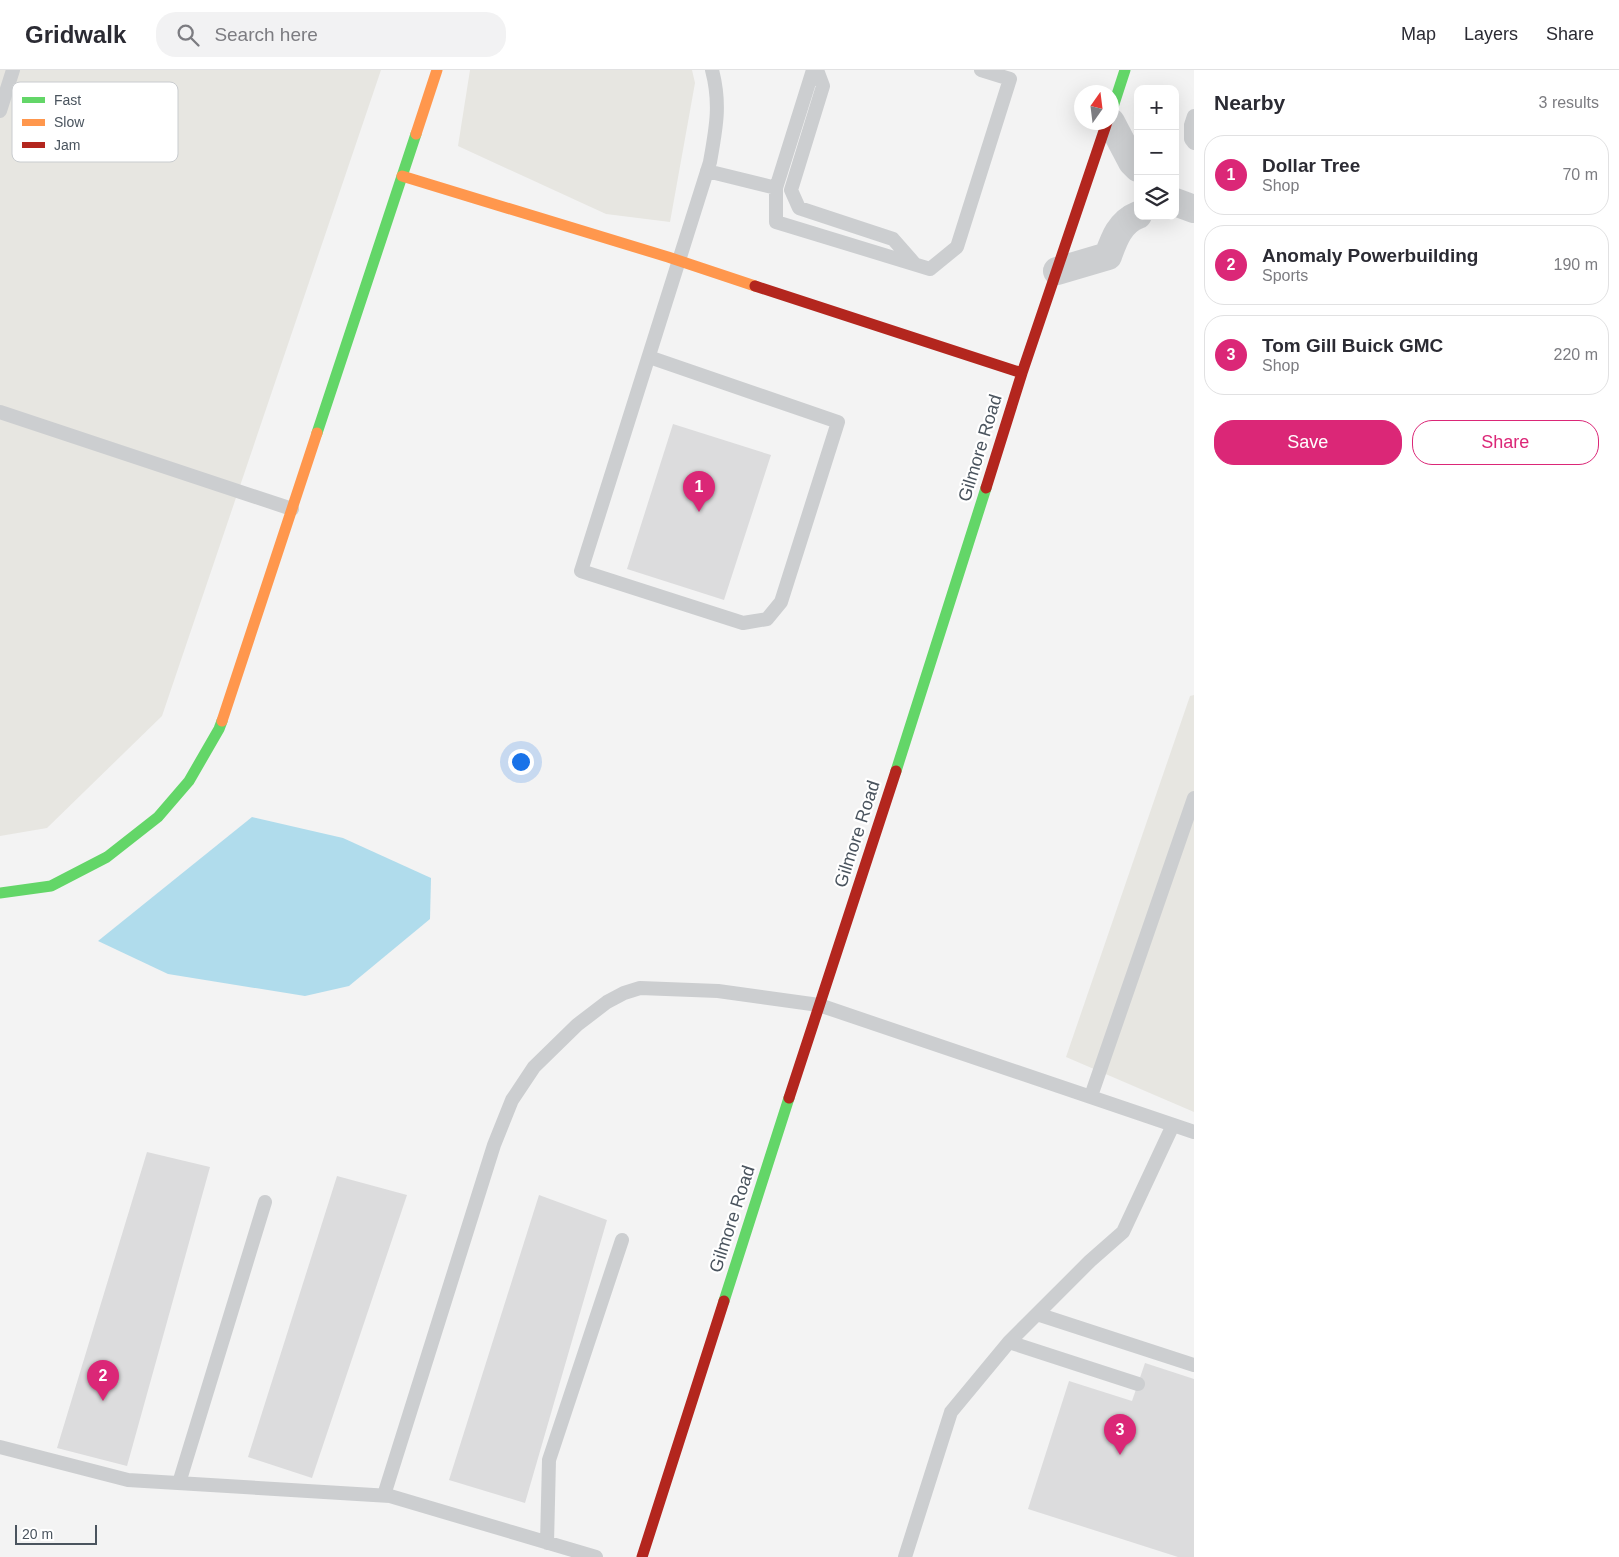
<!DOCTYPE html>
<meta charset="utf-8">
<style>
body{margin:0;font-family:Arial,sans-serif;background:#f2f2f3;color:#2b2b33}
.controls{position:absolute;right:15px;top:15px;display:grid;overflow:hidden;border-radius:10px;box-shadow:0 5px 20px #0002}
.controls button{width:45px;height:45px;display:grid;place-items:center;padding:0;border:0;border-bottom:1px solid #e1e1e2;background:#fff;color:#2b2b33;font:25px sans-serif}
.compass{position:absolute;left:1074px;top:15px;width:45px;height:45px;border-radius:50%;background:#fff;box-shadow:0 5px 20px #0002;rotate:14deg}
.scale{position:absolute;left:15px;bottom:12px;width:82px;box-sizing:border-box;padding-left:5px;border:2px solid #4a545e;border-top:0;font-size:14px;line-height:18px;white-space:nowrap;color:#4a545e;-webkit-text-stroke:4px #fff;paint-order:stroke}
.you{position:absolute;left:520px;top:691px;width:18px;height:18px;margin:-12px;border:4px solid #fff;border-radius:50%;background:#1a73e8;box-shadow:0 0 0 8px #1a73e833}
.badge{display:grid;place-items:center;width:32px;height:32px;border-radius:50%;background:#db2777;color:#fff;font-size:16px;font-weight:700}
.pin{position:absolute;translate:-50% -41px;filter:drop-shadow(0 1px 2px #0008)}
.pin::after{content:'';position:absolute;top:26px;width:18px;height:15px;background:inherit;clip-path:polygon(0 0,100% 0,50% 100%)}
.list{margin:0;padding:0;list-style:none}
h2{display:flex;justify-content:space-between;align-items:center;height:65px;margin:0;padding:0 20px;font-size:21px}
h2 small{font-size:16px;font-weight:400;color:#7c7c81}
.list li{display:grid;grid-template-columns:32px 1fr auto;gap:15px;align-items:center;box-sizing:border-box;height:80px;margin:0 10px 10px;padding:0 10px;border:1px solid #e1e1e2;border-radius:20px}
.list b{display:block;font-size:19px;white-space:nowrap}
.list p{margin:0;font-size:16px;white-space:nowrap;color:#7c7c81}
.list em{font-size:16px;font-style:normal;color:#7c7c81}
.actions{display:flex;gap:10px;padding:15px 20px}
.actions a{flex:1;padding:11px 0;border:1px solid #db2777;border-radius:20px;text-align:center;font-size:18px;color:#db2777}
.actions .main{background:#db2777;color:#fff}
.icon{flex:none;width:28px;height:28px;fill:none;stroke:currentColor;stroke-width:2;stroke-linecap:round;stroke-linejoin:round}
.map{position:relative;flex:none;width:1194px;height:1487px;overflow:hidden}
header{display:flex;align-items:center;gap:30px;box-sizing:border-box;height:70px;padding:0 25px;background:#fff;border-bottom:1px solid #e1e1e2}
header strong{font-size:24px}
nav{display:flex;gap:28px;margin-inline-start:auto;font-size:18px}
.search{width:350px;height:45px;background:#f2f2f3;display:flex;align-items:center;gap:12px;box-sizing:border-box;padding:0 18px;border-radius:20px;color:#7c7c81;font-size:19px}
main{display:flex}
aside{flex:1;background:#fff}
.map>svg:first-child{display:block}
</style>
<header>
<strong>Gridwalk</strong>
<div class="search"><svg class="icon" aria-label="search" viewBox="0 0 24 24"><circle cx="10" cy="10" r="6"/><path d="M15 15l6 6"/></svg>Search here</div>
<nav><a>Map</a><a>Layers</a><a>Share</a></nav>
</header>
<main>
<div class="map">
<svg width="1194" height="1487" viewBox="0 0 1194 1487">
<rect width="100%" height="100%" fill="#f3f3f3"/>
<!-- commercial -->
<path fill="#e7e6e1" d="M0 0H381L162 646 47 758 0 766Z
M470 0H692L695 13 670 152 606 144 458 76Z
M1194 625V1042L1066 987 1190 626Z"/>
<!-- water -->
<path fill="#b0dcec" d="M252 747 343 768 431 808 430 849 349 916 305 926 168 904 98 871Z"/>
<!-- building -->
<path fill="#dcdcdd" d="M673 354 771 385 724 530 627 499Z
M147 1082 210 1097 127 1396 57 1378Z
M337 1106 407 1125 312 1408 248 1387Z
M539 1125 607 1150 525 1433 449 1410Z
M1145 1293 1194 1309V1487H1178L1028 1439 1069 1311 1132 1331Z"/>
<g fill="none" stroke-linecap="round" stroke-linejoin="round">
<!-- lane -->
<path stroke="#ccced0" stroke-width="14" d="M817 0 823 16 791 120 799 138 893 169 914 193
M0 41 13 0
M1194 46 1191 55V69L1194 73
M707 101 776 118V152L930 199 957 177 1010 9 981 0
M776 118 813 0
M649 287 838 352 781 532 767 549 743 553 581 501 710 92C716 58 721 34 712 0
M0 342 292 439
M1091 1026 1194 728
M1037 1244 1194 1295
M1009 1272 1138 1314
M0 1377 128 1410 390 1426 596 1487
M179 1413 265 1132
M384 1425 494 1075 512 1030 534 997 577 955 607 932 624 923 640 918 718 921 819 935 1194 1062
M547 1473 549 1390 622 1170
M905 1487 951 1342 1009 1272 1090 1191 1123 1162 1173 1055"/>
<!-- street -->
<path stroke="#ccced0" stroke-width="28" d="M1111 52 1132 92 1138 98
M1175 132 1194 139
M1057 201 1108 186C1114 169 1120 152 1138 145"/>
<!-- fast -->
<path stroke="#63d668" stroke-width="11" d="M1112 40 1125 0
M317 363 416 64
M896 701 986 418
M0 823 51 816 107 787 158 747 189 711 219 659 222 651
M724 1231 789 1028"/>
<!-- slow -->
<path stroke="#ff974d" stroke-width="11" d="M416 64 437 0
M402 106 668 187 755 216
M222 651 317 363"/>
<!-- jam -->
<path stroke="#b3261e" stroke-width="11" d="M755 216 1022 303
M986 418 1022 303 1107 52
M789 1028 896 701
M642 1487 724 1231"/>
</g>
<g text-anchor="middle" dominant-baseline="central" stroke-width="4.5" stroke-linejoin="round" paint-order="stroke">
<!-- street labels -->
<g font-size="18" fill="#4a545e" stroke="#fff">
<text transform="translate(980 378) rotate(-73)">Gilmore Road</text>
<text transform="translate(857 764) rotate(-72)">Gilmore Road</text>
<text transform="translate(732 1149) rotate(-72)">Gilmore Road</text>
</g>
</g>
<!-- legend -->
<rect x="12" y="12" width="166" height="80" rx="8" fill="#fff" stroke="#c9cccf" stroke-width="1"/>
<rect x="22" y="27" width="23" height="6" fill="#63d668"/>
<rect x="22" y="49" width="23" height="7" fill="#ff974d"/>
<rect x="22" y="72" width="23" height="6" fill="#b3261e"/>
<g font-size="14" fill="#4a545e">
<text x="54" y="35">Fast</text>
<text x="54" y="57">Slow</text>
<text x="54" y="80">Jam</text>
</g>
</svg>
<div class="controls">
<button>+</button>
<button>−</button>
<button><svg class="icon" aria-label="layers" viewBox="0 0 24 24"><path d="M12 4l9 5-9 5-9-5zM3 14l9 5 9-5"/></svg></button>
</div>
<svg class="compass" viewBox="-18 -18 36 36"><path d="M0-13l5 13h-10z" fill="#e53935"/><path d="M0 13l5-13h-10z" fill="#7c7c81"/></svg>
<div class="scale">20 m</div>
<div class="you"></div>
<div class="pin badge" style="left:699px;top:442px">1</div>
<div class="pin badge" style="left:103px;top:1331px">2</div>
<div class="pin badge" style="left:1120px;top:1385px">3</div>
</div>
<aside>
<h2>Nearby<small>3 results</small></h2>
<ul class="list">
<li><span class="badge">1</span><div><b>Dollar Tree</b><p>Shop</p></div><em>70 m</em></li>
<li><span class="badge">2</span><div><b>Anomaly Powerbuilding</b><p>Sports</p></div><em>190 m</em></li>
<li><span class="badge">3</span><div><b>Tom Gill Buick GMC</b><p>Shop</p></div><em>220 m</em></li>
</ul>
<div class="actions"><a class="main">Save</a><a>Share</a></div>
</aside>
</main>
